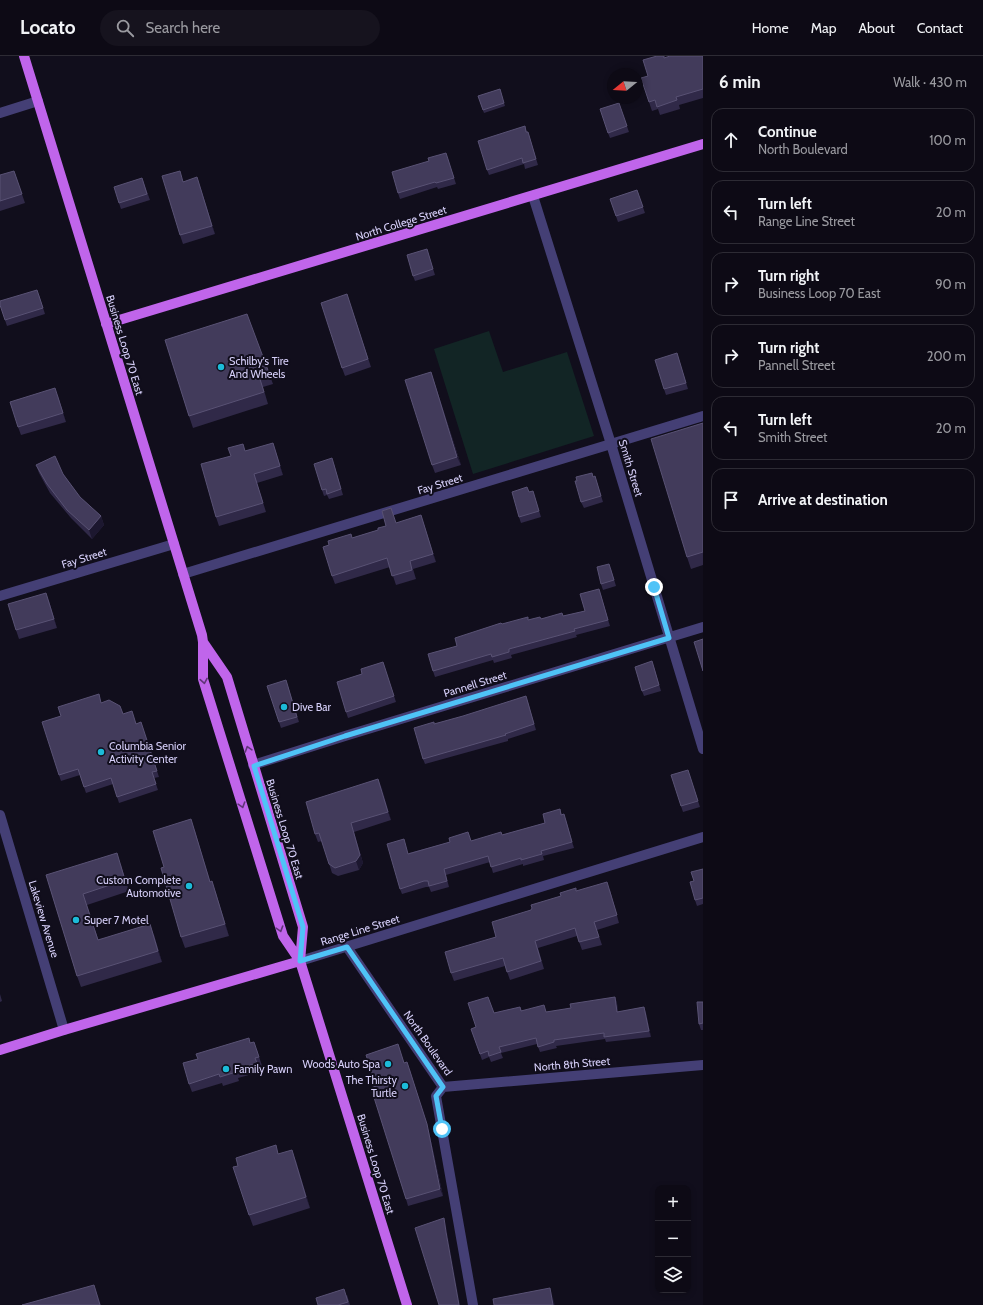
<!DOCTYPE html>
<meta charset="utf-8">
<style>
body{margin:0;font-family:Cabin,sans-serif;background:#16131e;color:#f1f3f6}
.controls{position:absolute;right:12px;bottom:12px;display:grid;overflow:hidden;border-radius:8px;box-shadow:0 2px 6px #0003}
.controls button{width:36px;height:36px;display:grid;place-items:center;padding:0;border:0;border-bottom:1px solid #2d2b34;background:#0d0a15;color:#f1f3f6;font:20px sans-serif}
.compass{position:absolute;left:607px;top:12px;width:36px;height:36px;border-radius:50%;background:#0d0a15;box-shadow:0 2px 6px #0003;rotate:252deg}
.stop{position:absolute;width:12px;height:12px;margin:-9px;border:3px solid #4fc3f7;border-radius:50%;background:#fff}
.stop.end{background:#4fc3f7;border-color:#fff;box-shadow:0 1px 4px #0008}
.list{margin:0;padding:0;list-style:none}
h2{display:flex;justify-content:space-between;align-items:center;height:52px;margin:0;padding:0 16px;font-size:17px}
h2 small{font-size:13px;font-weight:400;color:#9a9aa0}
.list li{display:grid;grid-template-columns:26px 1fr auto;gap:12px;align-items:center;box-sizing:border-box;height:64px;margin:0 8px 8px;padding:0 8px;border:1px solid #2d2b34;border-radius:12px}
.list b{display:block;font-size:15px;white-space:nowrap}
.list p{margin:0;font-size:13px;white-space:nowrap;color:#9a9aa0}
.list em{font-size:13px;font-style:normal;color:#9a9aa0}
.icon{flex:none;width:22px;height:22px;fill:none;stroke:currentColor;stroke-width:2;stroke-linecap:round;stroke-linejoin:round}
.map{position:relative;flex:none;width:703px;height:1249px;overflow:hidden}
header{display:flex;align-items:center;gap:24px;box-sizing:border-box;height:56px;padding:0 20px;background:#0d0a15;border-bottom:1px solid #2d2b34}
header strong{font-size:19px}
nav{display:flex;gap:22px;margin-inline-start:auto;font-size:14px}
.search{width:280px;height:36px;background:#16131e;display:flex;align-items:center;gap:10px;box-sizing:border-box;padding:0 14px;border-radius:22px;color:#9a9aa0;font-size:15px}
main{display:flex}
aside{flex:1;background:#0d0a15}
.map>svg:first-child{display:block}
</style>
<header>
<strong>Locato</strong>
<div class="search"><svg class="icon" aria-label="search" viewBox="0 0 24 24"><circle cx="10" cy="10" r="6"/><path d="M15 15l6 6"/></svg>Search here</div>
<nav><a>Home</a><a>Map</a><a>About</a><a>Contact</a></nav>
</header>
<main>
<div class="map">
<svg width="703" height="1249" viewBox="0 0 703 1249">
<rect width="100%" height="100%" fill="#110e1c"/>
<!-- green -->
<path fill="#122525" d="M489 275 503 316 567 296 594 380 473 418 434 293Z"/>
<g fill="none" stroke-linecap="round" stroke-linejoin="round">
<!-- minor -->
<path stroke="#443f75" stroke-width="10" d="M0 57 38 45
M533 140 611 388 703 693
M183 518 703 360
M0 540 174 488
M253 709 345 680 703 571
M0 759 64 974
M347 891 443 1031 436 1040 473 1249
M300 905 703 781
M443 1031 703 1009"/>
<!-- major -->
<path stroke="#c065eb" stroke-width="10" d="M24 0 202 579 203 586V623L283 880 300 905 407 1249
M106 268 703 88
M203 586 227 621 303 871 300 905
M0 994 64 974 300 905"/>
</g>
<!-- wall -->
<path fill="#302948" d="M703 0V42L679 49 680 53 660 59 658 53 652 55 649 46 648 20 665 2Z
M500 33 505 50 484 57 478 40Z
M619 47 629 76 610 82 608 77Z
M525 70 527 76H528L530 82 538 109 525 113 524 108 489 119 487 114Z
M448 103 456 128 438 133 437 131 400 143 398 137Z
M14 115 25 147 0 155V119Z
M142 122 150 144 121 153 119 147Z
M183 125 200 130 215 178 183 188 180 179Z
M637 134 645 157 618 166 610 143Z
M427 193 435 219 415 225 413 220Z
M347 238 371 311 345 320 342 312Z
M39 239 45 258 7 270 5 264Z
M165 284 269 317 273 328 263 331 268 348 193 372 189 360Z
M677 297 688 333 666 339 664 333Z
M431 316 461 409 435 417 432 409Z
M58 340 66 366 21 379 18 371Z
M703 367V509L691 513 687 501Z
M273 387 283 419 257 427 266 456 219 470 216 461 231 400Z
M334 408 343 439 329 443 327 439 324 440 322 434Z
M36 409 63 418 80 441 101 460 104 469 92 483 71 462 50 437 39 417Z
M595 420 603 446 584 452 581 446 594 421Z
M533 435 541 461 521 467 519 461Z
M421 459 436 506 413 513 416 523 396 529 390 511 335 528 332 520 352 482 378 474 396 467Z
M611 513 616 530 603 534 601 528Z
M601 539 610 570 576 579 577 581 511 599 512 602 494 607 493 604 435 621 433 615 457 590 502 568 529 564 563 560 585 555Z
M49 545 57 572 19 583 16 574Z
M383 606 396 646 348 662 346 656 362 618Z
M654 611 661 635 644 640 642 635Z
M288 630 299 666 281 672 279 666Z
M102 646 123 658 137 668 141 666 159 721 154 722 158 734 119 747 113 728 86 737 80 719 61 725 59 719Z
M528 646 536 674 508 683V685L425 708 423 703 434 668Z
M690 720 700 751 683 756 681 750Z
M378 723 391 764 354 776 363 807 359 814 338 820 332 817 322 785 318 786 315 778Z
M560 753 562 759 566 764 574 792 543 800 544 804 523 810V808L493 817 490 806 446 819 449 831 431 836 429 831H426L402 838 400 833 409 797 450 786 471 785 502 779 545 767Z
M195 775 210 826 216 837 229 880 185 892 181 881 164 811Z
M121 809 129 835 87 849 98 883 154 879 162 906 81 931 77 920 46 819Z
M703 813V848L697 850 695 844 694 825Z
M610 834 619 867 597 874 602 889 582 894 577 880 538 892 544 913 510 924 505 910 454 925 451 917 496 881 531 854 577 835Z
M0 938 2 945 0 946Z
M615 941 617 947 618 956 644 951 646 957 651 981 606 986 605 983 556 990 557 992 540 996 537 988 501 997 503 1002 491 1006 489 1001 482 1004 471 973 476 971 494 957 520 951 522 955 547 956 571 952Z
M703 946V974H701L699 968Z
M251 987 257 994 262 1010 258 1011 260 1016 238 1022 239 1025 223 1030 222 1027 192 1036 189 1028Z
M404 1007 410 1014 429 1076 443 1140 408 1150 406 1143 376 1030Z
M279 1098 296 1105 310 1152 253 1170 249 1159Z
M347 1239 350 1249H318Z"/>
<!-- shaded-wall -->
<path fill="#1c172f" d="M197 121 200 130 215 178 212 170Z
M431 316 434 325 461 409 457 401Z
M55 332 58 340 66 366 63 357Z
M273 387 276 395 283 419 280 410Z
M421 459 424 468 436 506 433 498Z
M101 460 104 469 92 483 89 474Z
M599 533 601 539 610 570 608 564Z
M46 537 49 545 57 572 54 563Z
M378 723 382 732 391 764 388 756Z
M564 758 566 764 574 792 572 786Z
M191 763 195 775 214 837 210 826Z
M351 767 363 807 359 814 356 805Z
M212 825 216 837 229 880 225 868Z
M83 838 87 849 102 895 98 884Z
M150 868 154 879 162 906 158 895Z
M615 941 617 947 619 962 617 956Z
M644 951 646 957 651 981 649 975Z
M407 1006 429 1076 443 1140 440 1133Z
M292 1094 296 1105 310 1152 306 1141Z
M444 1162 446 1170 460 1249H459Z
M94 1229 98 1240 101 1249H100Z
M550 1232 553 1242 555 1249H553Z"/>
<!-- building -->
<path fill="#423b5b" stroke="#595274" d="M657 0H664V2L670 0H703V33L676 41 677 44 657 51 655 44 649 46 641 22 648 20 643 4Z
M500 33 504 47 483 54 478 40Z
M619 47 627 70 608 77 600 53Z
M525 70 526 76H528L536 103 523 107 522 102 487 114 478 85Z
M446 97 454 122 436 127 435 126 398 137 392 116 429 105 428 102Z
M14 115 22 138 0 145V119Z
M180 115 183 126 197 121 212 170 180 179 162 120Z
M142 122 147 138 119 147 114 131Z
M637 134 643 151 616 160 610 143Z
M427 193 433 213 413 220 407 199Z
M37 234 43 252 5 264 0 249V245Z
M347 238 368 303 342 312 321 247Z
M247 258 269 317 259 320 264 336 189 360 165 284Z
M677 297 686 327 664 333 655 304Z
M431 316 457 401 432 409 405 324Z
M55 332 63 357 18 371 10 346Z
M703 367V496L687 501 651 383Z
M273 387 280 410 254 418 263 447 216 461 201 408 231 400 228 392 243 388 245 395Z
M55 400 63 418 80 441 101 460 89 474 67 454 47 428 36 409Z
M332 402 341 433 327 438 326 433 322 434 314 408Z
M592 417 593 421 595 420 601 440 581 446 575 425H577L576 421Z
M527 431 529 436 533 435 539 455 519 461 512 436Z
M391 452 396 467 421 459 433 498 410 505 412 514 392 520 387 502 332 520 323 491 329 489 328 485 351 478 352 482 378 474V472L386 470 382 455Z
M609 508 614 524 601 528 597 511Z
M599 533 608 564 574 573 575 575 509 593V596L492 601 491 598 433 615 428 598 457 590 455 582 501 567 502 568 528 561V564L540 561 541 563 562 557 563 560 585 555 580 538Z
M46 537 54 563 16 574 8 548Z
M703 583V615L694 586Z
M652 605 659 629 642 635 635 611Z
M383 606 394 640 346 656 337 626 362 618 361 613Z
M286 624 297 661 279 666 267 630Z
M99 638 101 647 109 644 120 650 123 658 132 655 136 668 141 666 157 715 152 716 156 728 117 741 111 722 84 731 78 713 59 719 42 666 61 660 58 651Z
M526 640 534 668 505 678 506 679 423 703 414 672 434 666V668L463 660Z
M688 714 698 745 681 750 671 719Z
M378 723 388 756 351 767 360 799 356 805 335 812 329 808 319 777 315 778 306 746Z
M560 753 561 759 564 758 572 786 541 795 542 798 521 804V802L491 811 488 800 444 813 447 825 429 830 428 825H424L400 833 387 788 404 783 408 798 450 786 449 782 468 776 471 785 501 776 502 779 545 767 543 758Z
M191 763 210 826 212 825 225 868 181 881 161 812 164 811 153 775Z
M117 797 125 824 83 838 98 884 150 868 158 895 77 920 46 819Z
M703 813V842L695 844 690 826 694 825 691 816Z
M607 826 617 859 594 866 599 881 579 886 575 872 535 885 541 905 507 916 503 902 451 917 445 896 496 881 492 866 531 854 532 852 531 849 561 840 560 837 576 832V835Z
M488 941 494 957 520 951 521 955 544 949 546 956 571 952 570 948 615 941 617 956 644 951 649 975 604 981V977L554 984V986L538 991 536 982 499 991 501 996 489 1000 488 995 480 998 471 973 476 971 468 947Z
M697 946H703V967L699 968Z
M249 982 250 987 254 986 259 1001 255 1002 257 1007 235 1014 236 1016 220 1021 219 1018 189 1028 183 1007 198 1003 196 998Z
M398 988 404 1007 407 1006 427 1068 440 1133 406 1143 371 1032 376 1030 366 999Z
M276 1089 278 1098 292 1094 306 1141 249 1159 233 1111 238 1110 236 1102Z
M444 1162 446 1176 459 1249H439L415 1172Z
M94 1229 100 1249H22Z
M550 1232 553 1249H494L493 1243Z
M344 1233 348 1246 338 1249H318L316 1242Z"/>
<!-- one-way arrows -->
<defs><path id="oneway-chevron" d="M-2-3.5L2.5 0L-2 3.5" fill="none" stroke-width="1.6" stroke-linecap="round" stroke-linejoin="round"/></defs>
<g stroke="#603579">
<use href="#oneway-chevron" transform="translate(204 625) rotate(80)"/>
<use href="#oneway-chevron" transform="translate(248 693) rotate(-107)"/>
<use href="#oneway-chevron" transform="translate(242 749) rotate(73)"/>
<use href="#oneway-chevron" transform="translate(280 873) rotate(73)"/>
</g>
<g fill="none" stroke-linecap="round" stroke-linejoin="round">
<!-- route -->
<path stroke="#4fc3f7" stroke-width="5" d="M442 1073 436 1040 443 1031 347 891 300 905 303 871 254 710 345 680 669 582 654 531"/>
</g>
<!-- markers -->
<g fill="#1cbbd8" stroke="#110e1c" stroke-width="1.5">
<circle cx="221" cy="311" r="4"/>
<circle cx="284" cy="651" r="4"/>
<circle cx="101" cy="696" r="4"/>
<circle cx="189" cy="830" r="4"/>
<circle cx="76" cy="864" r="4"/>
<circle cx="388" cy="1008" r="4"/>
<circle cx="226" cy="1013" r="4"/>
<circle cx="405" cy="1030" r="4"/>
</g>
<g text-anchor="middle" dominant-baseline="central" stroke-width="4" stroke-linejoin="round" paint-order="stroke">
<!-- street labels -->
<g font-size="11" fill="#d6cff9" stroke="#110e1c">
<text transform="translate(401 167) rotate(-17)">North College Street</text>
<text transform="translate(125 289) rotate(73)">Business Loop 70 East</text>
<text transform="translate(631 412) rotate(73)">Smith Street</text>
<text transform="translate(440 428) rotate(-17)">Fay Street</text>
<text transform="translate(84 502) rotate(-17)">Fay Street</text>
<text transform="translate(475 628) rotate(-17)">Pannell Street</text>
<text transform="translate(285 773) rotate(73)">Business Loop 70 East</text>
<text transform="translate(44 863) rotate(73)">Lakeview Avenue</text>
<text transform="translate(360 874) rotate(-17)">Range Line Street</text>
<text transform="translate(428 987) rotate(55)">North Boulevard</text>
<text transform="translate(572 1008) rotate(-5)">North 8th Street</text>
<text transform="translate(376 1108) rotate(73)">Business Loop 70 East</text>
</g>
<!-- poi labels -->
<g font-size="11" fill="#d6cff9" stroke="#110e1c" text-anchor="start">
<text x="229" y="305">Schilby's Tire<tspan x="229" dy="13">And Wheels</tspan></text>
<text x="292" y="651">Dive Bar</text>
<text x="109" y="690">Columbia Senior<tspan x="109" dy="13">Activity Center</tspan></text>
<text x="181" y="824" text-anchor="end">Custom Complete<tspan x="181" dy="13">Automotive</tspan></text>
<text x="84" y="864">Super 7 Motel</text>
<text x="380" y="1008" text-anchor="end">Woods Auto Spa</text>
<text x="234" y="1013">Family Pawn</text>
<text x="397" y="1024" text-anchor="end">The Thirsty<tspan x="397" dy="13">Turtle</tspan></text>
</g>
</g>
</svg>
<div class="controls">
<button>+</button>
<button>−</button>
<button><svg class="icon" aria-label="layers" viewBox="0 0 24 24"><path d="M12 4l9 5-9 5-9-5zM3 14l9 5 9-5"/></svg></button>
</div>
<svg class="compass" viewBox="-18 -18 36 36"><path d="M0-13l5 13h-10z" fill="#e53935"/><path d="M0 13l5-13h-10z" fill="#9a9aa0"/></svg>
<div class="stop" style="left:442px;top:1073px"></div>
<div class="stop end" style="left:654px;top:531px"></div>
</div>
<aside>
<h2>6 min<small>Walk · 430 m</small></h2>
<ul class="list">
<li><svg class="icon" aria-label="ahead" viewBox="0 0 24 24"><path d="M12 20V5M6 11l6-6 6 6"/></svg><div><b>Continue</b><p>North Boulevard</p></div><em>100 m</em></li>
<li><svg class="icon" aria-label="left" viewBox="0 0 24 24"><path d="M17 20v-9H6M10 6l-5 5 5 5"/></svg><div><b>Turn left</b><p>Range Line Street</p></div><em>20 m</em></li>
<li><svg class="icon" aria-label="right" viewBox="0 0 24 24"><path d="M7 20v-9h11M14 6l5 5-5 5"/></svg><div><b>Turn right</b><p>Business Loop 70 East</p></div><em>90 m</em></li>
<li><svg class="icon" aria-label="right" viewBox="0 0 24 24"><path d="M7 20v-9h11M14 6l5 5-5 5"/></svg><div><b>Turn right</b><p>Pannell Street</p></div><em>200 m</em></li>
<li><svg class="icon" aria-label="left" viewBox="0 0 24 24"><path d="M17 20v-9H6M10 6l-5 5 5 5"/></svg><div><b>Turn left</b><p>Smith Street</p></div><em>20 m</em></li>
<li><svg class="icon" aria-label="arrive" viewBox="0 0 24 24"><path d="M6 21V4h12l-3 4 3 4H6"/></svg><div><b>Arrive at destination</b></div></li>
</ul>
</aside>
</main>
